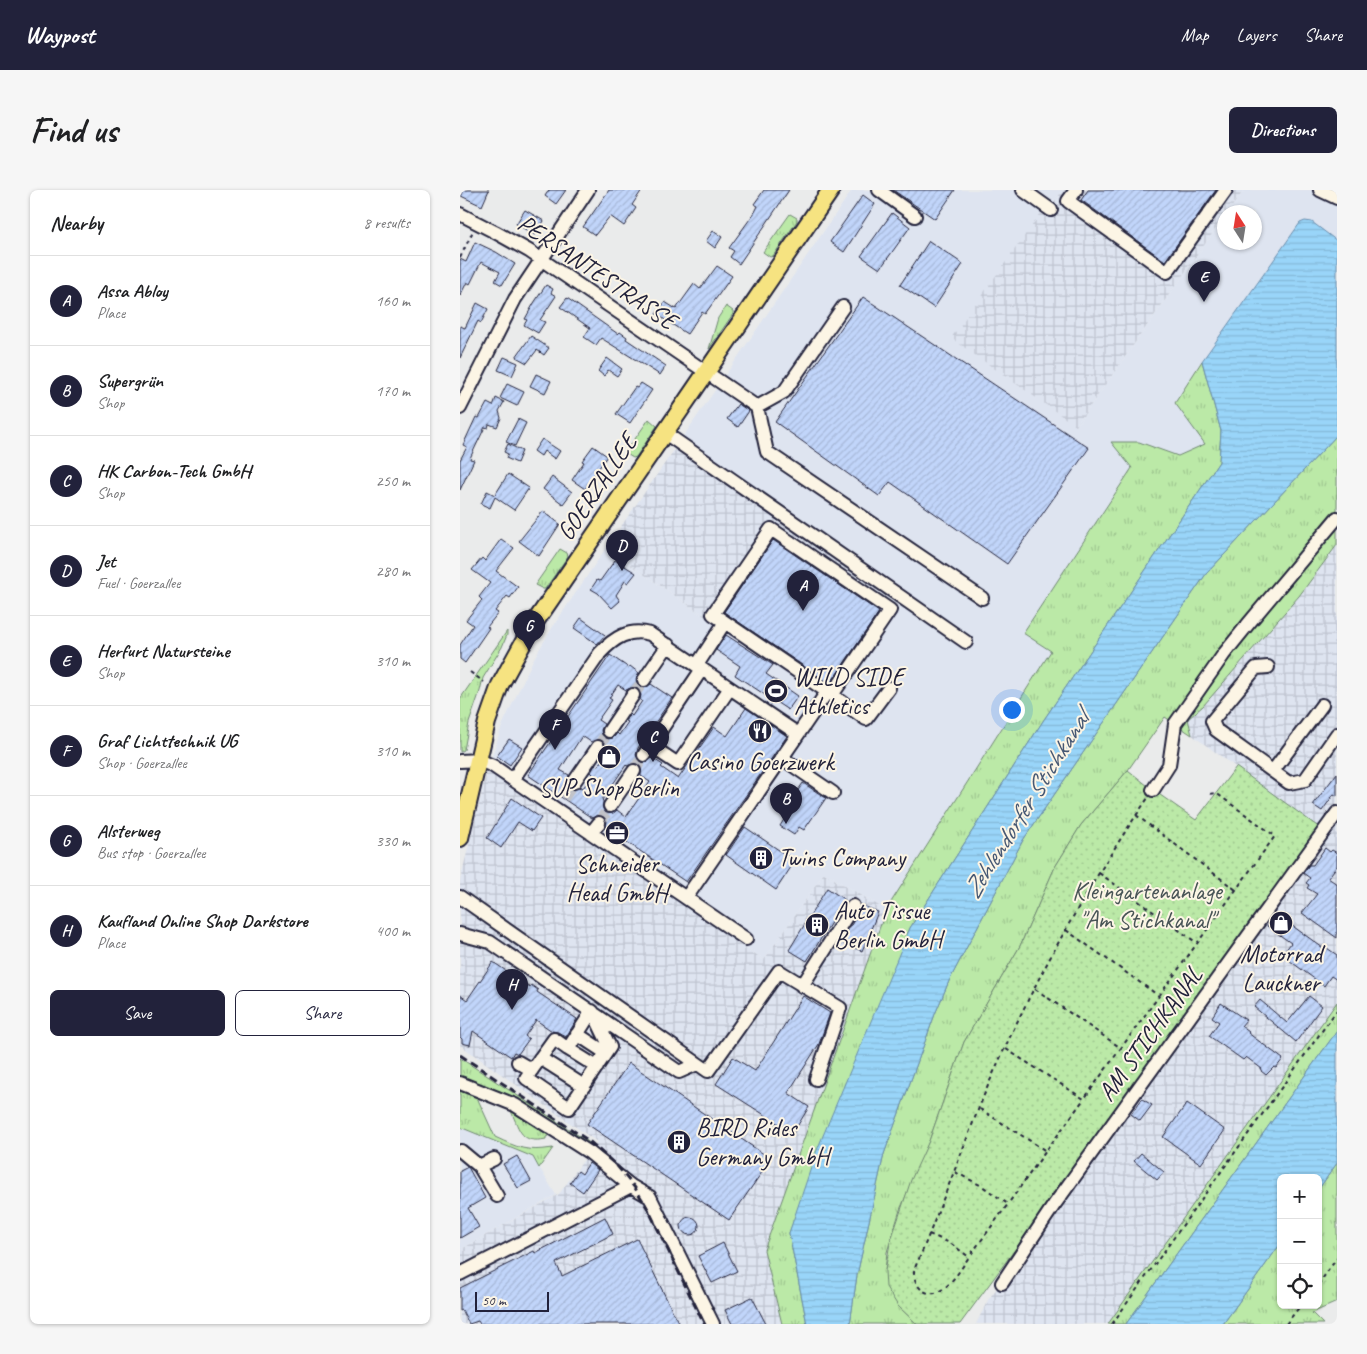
<!DOCTYPE html>
<meta charset="utf-8">
<style>
body{margin:0;font-family:Caveat,sans-serif;background:#f6f6f6;color:#202124}
.controls{position:absolute;right:15px;bottom:15px;display:grid;overflow:hidden;border-radius:8px;box-shadow:0 1px 4px #0004}
.controls button{width:45px;height:45px;display:grid;place-items:center;padding:0;border:0;border-bottom:1px solid #e0e0e0;background:#fff;color:#202124;font:25px sans-serif}
.compass{position:absolute;left:757px;top:15px;width:45px;height:45px;border-radius:50%;background:#fff;box-shadow:0 1px 4px #0004;rotate:348deg}
.scale{position:absolute;left:15px;bottom:12px;width:74px;box-sizing:border-box;padding-left:5px;border:2px solid #22223b;border-top:0;font-size:14px;line-height:18px;white-space:nowrap;color:#22223b;-webkit-text-stroke:4px #fcf5e5;paint-order:stroke}
.you{position:absolute;left:551px;top:519px;width:18px;height:18px;margin:-12px;border:4px solid #fff;border-radius:50%;background:#1a73e8;box-shadow:0 0 0 8px #1a73e833}
.badge{display:grid;place-items:center;width:32px;height:32px;border-radius:50%;background:#22223b;color:#fff;font-size:16px;font-weight:700}
.pin{position:absolute;translate:-50% -41px;filter:drop-shadow(0 1px 2px #0008)}
.pin::after{content:'';position:absolute;top:26px;width:18px;height:15px;background:inherit;clip-path:polygon(0 0,100% 0,50% 100%)}
.list{margin:0;padding:0;list-style:none}
h2{display:flex;justify-content:space-between;align-items:center;height:65px;margin:0;padding:0 20px;font-size:21px}
h2 small{font-size:16px;font-weight:400;color:#757577}
.list li{display:grid;grid-template-columns:32px 1fr auto;gap:15px;align-items:center;box-sizing:border-box;height:90px;padding:0 20px;border-top:1px solid #e0e0e0}
.list b{display:block;font-size:19px;white-space:nowrap}
.list p{margin:0;font-size:16px;white-space:nowrap;color:#757577}
.list em{font-size:16px;font-style:normal;color:#757577}
.actions{display:flex;gap:10px;padding:15px 20px}
.actions a{flex:1;padding:11px 0;border:1px solid #22223b;border-radius:8px;text-align:center;font-size:18px;color:#22223b}
.actions .main{background:#22223b;color:#fff}
.icon{flex:none;width:28px;height:28px;fill:none;stroke:currentColor;stroke-width:2;stroke-linecap:round;stroke-linejoin:round}
.map{position:relative;flex:none;width:877px;height:1134px;overflow:hidden;border-radius:8px}
header{display:flex;align-items:center;gap:30px;box-sizing:border-box;height:70px;padding:0 25px;background:#22223b;color:#fff}
header strong{font-size:24px}
nav{display:flex;gap:28px;margin-inline-start:auto;font-size:18px}
.intro{display:flex;align-items:center;justify-content:space-between;box-sizing:border-box;height:120px;padding:0 30px}
h1{margin:0;font-size:35px}
.button{padding:12px 22px;border-radius:8px;background:#22223b;color:#fff;font-size:18px;font-weight:700}
main{display:flex;gap:30px;padding:0 30px}
aside{flex:1;background:#fff;border-radius:8px;box-shadow:0 1px 4px #0004}
.map>svg:first-child{display:block}
</style>
<header>
<strong>Waypost</strong>
<nav><a>Map</a><a>Layers</a><a>Share</a></nav>
</header>
<div class="intro"><h1>Find us</h1><a class="button">Directions</a></div>
<main>
<aside>
<h2>Nearby<small>8 results</small></h2>
<ul class="list">
<li><span class="badge">A</span><div><b>Assa Abloy</b><p>Place</p></div><em>160 m</em></li>
<li><span class="badge">B</span><div><b>Supergrün</b><p>Shop</p></div><em>170 m</em></li>
<li><span class="badge">C</span><div><b>HK Carbon-Tech GmbH</b><p>Shop</p></div><em>250 m</em></li>
<li><span class="badge">D</span><div><b>Jet</b><p>Fuel · Goerzallee</p></div><em>280 m</em></li>
<li><span class="badge">E</span><div><b>Herfurt Natursteine</b><p>Shop</p></div><em>310 m</em></li>
<li><span class="badge">F</span><div><b>Graf Lichttechnik UG</b><p>Shop · Goerzallee</p></div><em>310 m</em></li>
<li><span class="badge">G</span><div><b>Alsterweg</b><p>Bus stop · Goerzallee</p></div><em>330 m</em></li>
<li><span class="badge">H</span><div><b>Kaufland Online Shop Darkstore</b><p>Place</p></div><em>400 m</em></li>
</ul>
<div class="actions"><a class="main">Save</a><a>Share</a></div>
</aside>
<div class="map">
<svg width="877" height="1134" viewBox="0 0 877 1134">
<defs>
<pattern id="industrial-grid" width="8" height="8" patternUnits="userSpaceOnUse" patternTransform="scale(1.25)"><rect width="8" height="8" fill="#dee4f0"/><path d="M0 4h8M4 0v8" fill="none" stroke="#bec3cf"/></pattern>
<pattern id="grass-tufts" width="24" height="20" patternUnits="userSpaceOnUse" patternTransform="scale(1.25)"><rect width="24" height="20" fill="#bbe9a7"/><path d="M3 7l-1-3M5 7V3M7 7l1-3M15 17l-1-3M17 17v-4M19 17l1-3" fill="none" stroke="#a0c891"/></pattern>
<pattern id="garden-dots" width="8" height="8" patternUnits="userSpaceOnUse" patternTransform="scale(1.25)"><rect width="8" height="8" fill="#bbe9a7"/><path d="M2 2h.1M6 6h.1" fill="none" stroke="#a0c891" stroke-width="1.8" stroke-linecap="round"/></pattern>
<pattern id="water-rules" width="6" height="5" patternUnits="userSpaceOnUse" patternTransform="scale(1.25)"><rect width="6" height="5" fill="#99d5f9"/><path d="M0 2.5h6" fill="none" stroke="#84b7d6"/></pattern>
<pattern id="building-hatch" width="6" height="6" patternUnits="userSpaceOnUse" patternTransform="scale(1.25)"><rect width="6" height="6" fill="#c1d5fa"/><path d="M-1 1l2-2M0 6l6-6M5 7l2-2" fill="none" stroke="#a6b7d7"/></pattern>
</defs>
<rect width="100%" height="100%" fill="#eaebeb"/>
<filter id="ink" filterUnits="userSpaceOnUse"><feTurbulence type="fractalNoise" baseFrequency=".02" numOctaves="2"/><feDisplacementMap in="SourceGraphic" scale="10" xChannelSelector="R" yChannelSelector="G"/><feConvolveMatrix kernelMatrix="1 2 1 2 8 2 1 2 1" color-interpolation-filters="sRGB"/></filter>
<g filter="url(#ink)">
<!-- built -->
<path fill="#dee4f0" d="M392 0H603L594 12 586 16 616 236 764 27V52H794V22H768L784 0H877V51L851 32 840 33 742 171 715 213 746 254 718 266 679 252 672 278 564 443 591 461 426 720 364 683 304 770 34 584 27 581 42 536 73 470 92 438 146 358 370 513 445 403 221 250Z
M0 937 73 967 96 1005 0 1060Z"/>
<!-- industrial -->
<path fill="url(#industrial-grid)" d="M603 0H784L768 22H764V27L616 236 491 148 586 16 594 12Z
M221 250 445 403 370 513 146 358Z
M877 355V613L872 620 866 622 867 627 859 638 732 545 728 529 743 516 839 406Z
M27 581 34 584 304 770 364 683 426 720 304 1060 322 1134H0V1060L99 1004 137 952 0 855V691Z
M877 633V816L648 1134H516L528 1110 589 1029Z"/>
<!-- grass -->
<path fill="url(#grass-tufts)" stroke="#6e8671" d="M330 24 337 28V31L313 66 310 67 303 62Z
M266 116 273 121V124L249 159 258 128Z
M742 171 761 241 759 272 583 531 450 738 329 1043 347 1134H322L304 1060 426 720 591 461 563 443 672 278 651 252H679L718 266 745 254 715 213Z
M189 229 197 236 176 267 173 268 165 263Z
M877 245V355L839 406 743 516 728 529 732 545 705 527 668 580 621 635 595 677 560 756 504 852 469 951 440 1020 427 1062 425 1081 438 1116 457 1134H390L397 1085 424 964 475 824 489 791 563 650 746 384Z
M100 359 107 363 108 366 85 399H83L75 395Z
M47 441V445L42 457 23 488 20 501 9 533 4 560 0 562V509Z
M877 812V841L666 1134H648Z
M0 868 127 951 134 957 133 958 59 911 24 895 0 886Z
M0 897 15 903 35 947C59 958 66 962 93 958L79 978 73 967 0 937Z
M51 921 89 944 88 946 86 947V949C61 954 60 941 51 921Z
M877 973V1112L852 1123 863 1134H763L821 1053V1115H858V1000Z"/>
<!-- garden -->
<path fill="url(#garden-dots)" stroke="#6e8671" d="M776 577 864 641 500 1134H457L438 1116 426 1097 425 1081 430 1053 451 990 469 951 504 852 560 756 595 677 621 635 668 580 693 600 736 630Z"/>
<!-- water -->
<path fill="url(#water-rules)" stroke="#698dad" d="M845 31 852 32 877 51V245L746 384 563 650 489 791 475 824 424 964 397 1085 390 1134H347L329 1043 357 960 450 738 583 531 759 272 761 241 742 171 840 33Z
M877 841V973L858 1000V988H821V1053L763 1134H666Z"/>
<!-- building -->
<path fill="url(#building-hatch)" stroke="#22223b" fill-rule="evenodd" d="M4 0H29L22 16 1 6Z
M89 0H106L96 14 85 6Z
M149 0H182L172 15 176 18 164 36 150 26 135 45 123 37Z
M304 0H329L279 74 270 67 274 61 269 58 295 22 298 16 294 14Z
M433 0H495L475 29Z
M628 0H756L705 71 621 10Z
M403 5 415 14 384 62 370 52Z
M65 20 84 31 75 45 56 34Z
M432 23 450 37 420 79 401 66Z
M253 41 262 47 255 58 246 51Z
M469 51 503 74 474 118 440 95Z
M15 52 36 62 55 74 42 95 35 91 40 82 21 72 10 94 7 92 0 106V69L6 72Z
M257 76 272 86 245 124 242 122 227 144 196 124 205 112 216 119 234 94 240 99Z
M86 95 93 99 91 103 96 106 80 130 85 132 78 143 64 135 67 130 65 129 74 113Z
M403 107 629 258 547 374 430 292 419 306 315 232Z
M107 108 158 144 160 142 167 147 166 149 206 176 200 185 141 148 136 155 124 147 130 138 100 117Z
M17 113 28 119 21 133 18 131 0 168V136L5 138Z
M71 146 89 158 84 165 77 160 67 173 56 167Z
M44 167 58 173 52 186 38 180Z
M147 168 162 179 157 186 148 180 144 186 138 181Z
M76 184 91 191 85 203 70 196Z
M181 193 192 200 170 233 156 224 175 197 177 198Z
M47 194 64 202 57 216 40 208Z
M36 208 44 212 39 221 41 228 37 237 29 234 28 238 25 237 11 266 10 269 14 270 0 300V270L7 257 3 255 16 227 19 228 27 213 33 216Z
M278 214 289 221 278 237 267 229Z
M58 229 66 233 55 256 46 252Z
M82 249 100 261 95 269 84 261 81 266 74 261Z
M48 254 62 261 57 273 46 268 48 264 44 262Z
M133 256 147 266 125 299 112 290 124 272 122 271Z
M48 284 69 298 54 320 35 307 30 318 21 314 27 301 35 305Z
M92 287 112 302 103 314 83 299Z
M83 321 100 334 79 366 59 351Z
M41 349 54 358 36 381 58 397 50 408 47 406 35 421 38 423 27 437 29 438 5 473 0 469V455L13 435 6 430 22 410 19 407 30 393 12 380 22 368 25 371Z
M313 350 419 422 370 494 264 422Z
M155 370 176 383 168 393 165 391 156 405 160 411 152 418 138 403 131 399 137 390 140 391Z
M121 428 145 445 137 454 114 438Z
M266 445 313 475 306 484 338 506 328 520 275 485 280 476 256 460Z
M150 465 169 478 170 476 179 483 176 490 179 496 184 498 191 494 212 508 178 558 176 565 180 572H187L192 568 203 575 201 577 218 589 254 537 267 546 286 518 327 546 226 692 146 638 147 631 144 626 137 625 132 628 68 585ZM158 495 166 500 173 497 178 499 181 505 180 510 182 511 172 526 170 524 166 531 168 532 159 545 157 543 153 548 148 549 142 545 141 540 144 534 138 530 152 510 149 508ZM122 546 131 552 135 550H142L145 554V561L147 563 137 577 135 575 131 582 133 584 123 598 121 597 113 600 107 595 106 591 109 585 100 580ZM174 573 181 577V586L190 592 166 627 157 620 153 623H146L143 619V611L142 610 166 575 167 576Z
M49 549 62 557 50 575 37 566Z
M877 583V606L874 604 862 621 853 615Z
M343 593 366 608 344 640 339 637 334 645 320 636 325 628 321 625Z
M52 608 81 628 72 641 58 632 41 658 27 648Z
M285 637 335 671 316 700 266 665Z
M865 658 870 662 872 660 877 663V676L868 688 877 694V748L842 723 857 704 847 698 849 695 846 693 850 688 843 683 849 675H853Z
M367 698 385 710 347 771 329 760Z
M401 715 418 722 402 761 381 752 400 720Z
M816 724 863 758 864 756 877 765V790L871 786 864 796 822 765 831 753 807 736Z
M33 772 70 797 71 795 78 800 77 802 117 829 106 847 98 842 92 841 76 830 65 846 69 849 58 864 54 862 51 867 13 841 10 855 2 853V849L0 847V805L7 810Z
M343 806 370 823 359 854 328 903 349 917 333 943 256 894 273 867 295 881Z
M849 806 862 816 836 852 794 817 800 810 827 833Z
M761 813 786 830 781 836 789 842 788 843 823 869 816 878 814 877 806 885 801 881 802 879 786 867 783 870 749 846 759 832 752 827Z
M169 873 311 969 269 1030 127 934Z
M682 909 692 915 680 931 671 924Z
M727 913 765 940 741 974 703 947Z
M681 963 704 982 697 990 674 971Z
M57 966 71 991 58 998 43 974Z
M129 973 138 980 123 1002 110 993 118 981 122 984Z
M8 977 25 1008 8 1018 19 1037 0 1048V981Z
M221 1036a9 9 0 1 1 18 0a9 9 0 1 1-18 0Z
M145 1027 153 1044 96 1073 102 1086 177 1049 219 1134H20L18 1131 9 1134 2 1120 0 1121V1098L74 1061 75 1063Z
M263 1053 277 1081 252 1093 238 1066Z
M292 1107 306 1134H272L265 1120Z"/>
<g fill="none" stroke-linecap="round" stroke-linejoin="round">
<!-- minor-tunnel -->
<path stroke="#c2c3c8" stroke-width="12" stroke-dasharray="12 6" stroke-linecap="butt" d="M173 505 184 490
M138 557 149 541
M174 581 184 565
M103 608 114 592
M139 633 150 616"/>
<!-- minor casing -->
<g stroke="#22223b" stroke-width="16">
<path id="minor" d="M419 0 455 26
M563 0 591 20
M616 0 608 11 707 82 766 0
M860 0 877 8
M0 24 35 42 69 61 297 217 307 262 522 408
M297 217 324 202 383 117
M0 218 55 109 128 0
M205 243 506 452
M311 339 430 420 372 505 253 424Z
M237 475 265 432
M808 477 796 478 752 531 756 540 829 593 845 590 877 544
M184 490 208 455
M372 505 406 529 429 498
M149 541 173 505
M191 556 218 574 270 498
M184 565 242 479
M322 568 373 603
M0 571 19 570 33 576 286 749
M813 581 862 515
M53 589 140 463C154 448 169 438 190 444L338 544
M114 592 138 557
M693 600 709 575 715 534 727 517 764 464 789 433 877 328
M150 616 174 581
M131 643 139 633
M0 707 248 881 319 781 380 818 356 889
M226 708 367 502
M0 744 30 752 219 882 237 874
M342 796 393 716
M132 821 108 859 94 849 66 888 109 918 150 857 133 822
M117 844 146 863
M108 859 137 877
M80 868 124 896
M58 872 72 880
M0 893 55 915 130 963 171 996
M1 961 19 976 37 1006
M19 976 34 969
M0 1084 171 996 190 1007 253 1134
M542 1093 594 1015 877 623"/>
</g>
<!-- major casing -->
<g stroke="#22223b" stroke-width="20">
<path id="major" d="M0 648 27 532 40 495 73 435 371 0"/>
</g>
<!-- path -->
<path stroke="#22223b" stroke-width="2" stroke-dasharray="4 4" stroke-linecap="butt" d="M0 68 13 41
M10 482 24 492
M676 625 776 700
M639 683 737 753
M606 740 699 806 661 858
M575 799 661 858 624 909
M699 806 815 646 756 603 748 604
M546 859 624 909 586 961
M520 919 586 961 548 1014
M495 982 522 996 548 1014 509 1067
M469 1044 490 1053 509 1067C500 1080 481 1114 462 1100 457 1096 454 1089 454 1083 454 1077 460 1068 462 1062 470 1042 478 1022 486 1002 503 960 518 917 537 875 579 782 630 692 688 608
M858 1095 877 1068
M652 1134 877 820
M826 1134 841 1115"/>
<!-- minor -->
<use href="#minor" stroke="#fcf5e5" stroke-width="12"/>
<!-- major -->
<use href="#major" stroke="#f6e381" stroke-width="16"/>
<!-- rail -->
<path stroke="#22223b" stroke-width="3" stroke-dasharray="8 4" stroke-linecap="butt" d="M0 865 129 951 158 977 175 998 188 1019 244 1134"/>
</g>
</g>
<!-- icons -->
<defs>
<g id="stadium-disc" transform="scale(1.25)"><circle r="9.5" fill="#22223b" stroke="#fcf5e5"/><path d="M0-5a6.5 5 0 1 0 0 10a6.5 5 0 1 0 0-10ZM-3.5-1.8h7v3.6h-7Z" fill="#fff"/></g>
<g id="restaurant-disc" transform="scale(1.25)"><circle r="9.5" fill="#22223b" stroke="#fcf5e5"/><path d="M-5-6h1v4h1v-4h1v4h1v-4h1v5L-1.5 .5V6h-2V.5L-5-1ZM5-6V6H3V1.5H1.5Q1.5-4 5-6Z" fill="#fff"/></g>
<g id="shop-disc" transform="scale(1.25)"><circle r="9.5" fill="#22223b" stroke="#fcf5e5"/><path d="M-5-2.5h2.3a2.7 3.5 0 0 1 5.4 0H5L5.5 6h-11ZM-1.5-2.5h3a1.5 2.3 0 0 0-3 0Z" fill="#fff"/></g>
<g id="office-disc" transform="scale(1.25)"><circle r="9.5" fill="#22223b" stroke="#fcf5e5"/><path d="M-6-3h4V-5.5h4V-3h4V5H-6ZM-1-4.5V-3h2v-1.5ZM-6 0V1H6V0Z" fill="#fff"/></g>
<g id="building-disc" transform="scale(1.25)"><circle r="9.5" fill="#22223b" stroke="#fcf5e5"/><path d="M-4-6H4V6H1V3H-1V6H-4ZM-2.5-4.3h1.7v1.8h-1.7ZM.8-4.3h1.7v1.8H.8ZM-2.5-1h1.7V.8h-1.7ZM.8-1h1.7V.8H.8Z" fill="#fff"/></g>
</defs>
<g fill-rule="evenodd">
<use href="#stadium-disc" x="316" y="501"/>
<use href="#restaurant-disc" x="300" y="541"/>
<use href="#shop-disc" x="149" y="567"/>
<use href="#office-disc" x="157" y="643"/>
<use href="#building-disc" x="301" y="668"/>
<use href="#shop-disc" x="821" y="733"/>
<use href="#building-disc" x="357" y="735"/>
<use href="#building-disc" x="219" y="952"/>
</g>
<g text-anchor="middle" dominant-baseline="central" stroke-width="4" stroke-linejoin="round" paint-order="stroke">
<!-- street labels -->
<g font-size="25" fill="#22223b" stroke="#fcf5e5">
<text transform="translate(137 82) rotate(34)">PERSANTESTRASSE</text>
<text transform="translate(137 297) rotate(-56)">GOERZALLEE</text>
<text transform="translate(690 844) rotate(-54)">AM STICHKANAL</text>
</g>
<!-- poi labels -->
<g font-size="25" fill="#22223b" stroke="#fcf5e5" text-anchor="start">
<text x="334" y="487">WILD SIDE<tspan x="334" dy="29">Athletics</tspan></text>
<text x="300" y="572" text-anchor="middle">Casino Goerzwerk</text>
<text x="149" y="598" text-anchor="middle">SUP Shop Berlin</text>
<text x="318" y="668">Twins Company</text>
<text x="157" y="674" text-anchor="middle">Schneider<tspan x="157" dy="29">Head GmbH</tspan></text>
<text x="374" y="721">Auto Tissue<tspan x="374" dy="29">Berlin GmbH</tspan></text>
<text x="821" y="764" text-anchor="middle">Motorrad<tspan x="821" dy="29">Lauckner</tspan></text>
<text x="236" y="938">BIRD Rides<tspan x="236" dy="29">Germany GmbH</tspan></text>
</g>
<!-- park labels -->
<g font-size="25" fill="#485456" stroke="#fcf5e5">
<text x="687" y="701">Kleingartenanlage<tspan x="687" dy="29">"Am Stichkanal"</tspan></text>
</g>
<!-- water labels -->
<g font-size="26" font-style="italic" fill="#465874" stroke="#fcf5e5">
<text transform="translate(566 615) rotate(-58)">Zehlendorfer Stichkanal</text>
</g>
</g>
</svg>
<div class="controls">
<button>+</button>
<button>−</button>
<button><svg class="icon" aria-label="locate" viewBox="0 0 24 24"><circle cx="12" cy="12" r="6"/><path d="M12 2v4M12 18v4M2 12h4M18 12h4"/></svg></button>
</div>
<svg class="compass" viewBox="-18 -18 36 36"><path d="M0-13l5 13h-10z" fill="#e53935"/><path d="M0 13l5-13h-10z" fill="#757577"/></svg>
<div class="scale">50 m</div>
<div class="you"></div>
<div class="pin badge" style="left:343px;top:421px">A</div>
<div class="pin badge" style="left:326px;top:634px">B</div>
<div class="pin badge" style="left:193px;top:572px">C</div>
<div class="pin badge" style="left:162px;top:381px">D</div>
<div class="pin badge" style="left:744px;top:112px">E</div>
<div class="pin badge" style="left:95px;top:560px">F</div>
<div class="pin badge" style="left:69px;top:461px">G</div>
<div class="pin badge" style="left:52px;top:820px">H</div>
</div>
</main>
